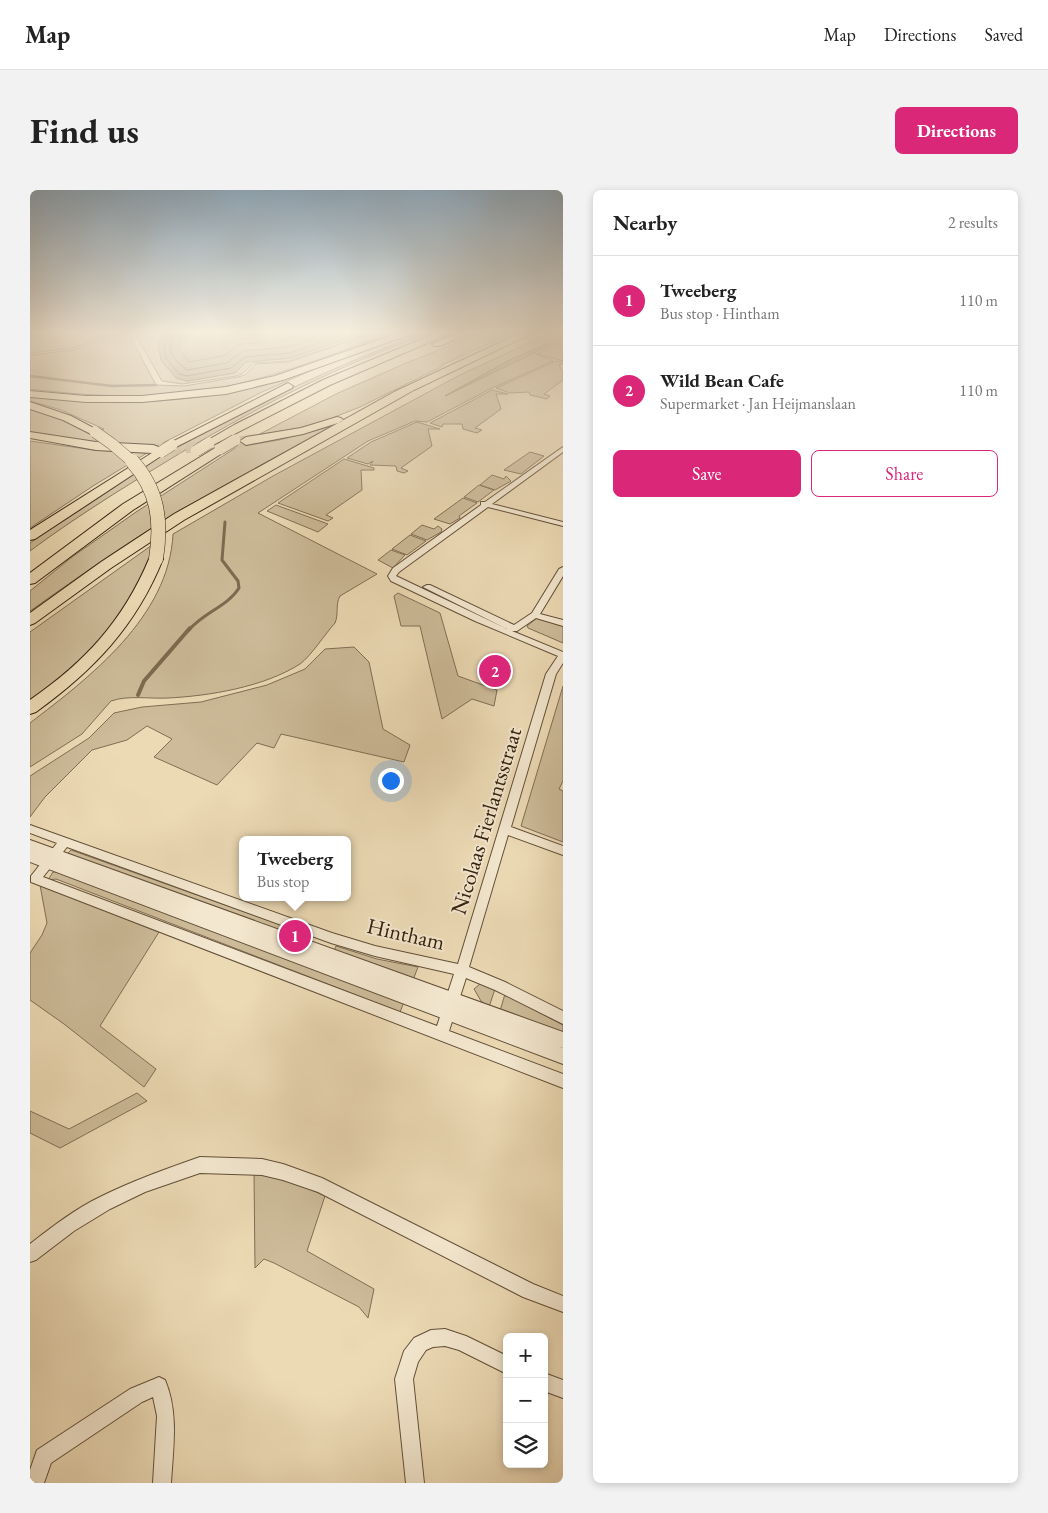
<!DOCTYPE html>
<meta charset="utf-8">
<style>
body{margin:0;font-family:"EB Garamond",serif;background:#f2f2f2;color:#222}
.controls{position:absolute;right:15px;bottom:15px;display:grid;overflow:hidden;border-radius:8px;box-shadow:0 2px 8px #0003}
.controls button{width:45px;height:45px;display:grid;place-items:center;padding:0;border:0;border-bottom:1px solid #e0e0e0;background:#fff;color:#222;font:25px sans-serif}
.you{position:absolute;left:360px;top:590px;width:18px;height:18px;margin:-12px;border:4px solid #fff;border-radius:50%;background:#1a73e8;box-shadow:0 0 0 8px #1a73e833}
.badge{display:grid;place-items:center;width:32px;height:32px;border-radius:50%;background:#db2777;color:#fff;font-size:16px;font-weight:700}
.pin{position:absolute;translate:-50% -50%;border:2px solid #fff;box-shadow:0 1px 5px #0006}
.popup{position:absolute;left:209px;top:646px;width:112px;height:65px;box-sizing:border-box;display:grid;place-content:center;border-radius:8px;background:#fff;filter:drop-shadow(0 1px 4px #0005);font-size:16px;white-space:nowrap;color:#767676}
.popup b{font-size:19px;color:#222}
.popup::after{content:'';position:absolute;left:50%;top:100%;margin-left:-10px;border:10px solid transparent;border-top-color:#fff}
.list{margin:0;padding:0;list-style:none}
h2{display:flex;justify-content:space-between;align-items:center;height:65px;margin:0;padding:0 20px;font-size:21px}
h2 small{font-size:16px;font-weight:400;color:#767676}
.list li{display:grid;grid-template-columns:32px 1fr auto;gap:15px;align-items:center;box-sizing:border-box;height:90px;padding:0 20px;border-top:1px solid #e0e0e0}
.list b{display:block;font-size:19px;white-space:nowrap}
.list p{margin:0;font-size:16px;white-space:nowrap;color:#767676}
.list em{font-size:16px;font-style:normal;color:#767676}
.actions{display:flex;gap:10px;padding:15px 20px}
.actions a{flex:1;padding:11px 0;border:1px solid #db2777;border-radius:8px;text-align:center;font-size:18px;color:#db2777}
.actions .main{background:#db2777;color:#fff}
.icon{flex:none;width:28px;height:28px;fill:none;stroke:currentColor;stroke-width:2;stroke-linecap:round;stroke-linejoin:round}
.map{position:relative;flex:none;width:533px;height:1293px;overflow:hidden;border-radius:8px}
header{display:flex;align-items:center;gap:30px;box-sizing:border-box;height:70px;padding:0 25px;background:#fff;border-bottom:1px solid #e0e0e0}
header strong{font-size:24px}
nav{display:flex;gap:28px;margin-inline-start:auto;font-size:18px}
.intro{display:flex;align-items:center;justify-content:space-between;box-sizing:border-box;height:120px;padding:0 30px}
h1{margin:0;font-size:35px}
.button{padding:12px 22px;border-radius:8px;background:#db2777;color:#fff;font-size:18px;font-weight:700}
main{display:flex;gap:30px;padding:0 30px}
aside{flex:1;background:#fff;border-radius:8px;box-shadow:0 2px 8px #0003}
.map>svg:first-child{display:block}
</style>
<header>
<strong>Map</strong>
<nav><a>Map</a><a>Directions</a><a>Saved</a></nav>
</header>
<div class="intro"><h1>Find us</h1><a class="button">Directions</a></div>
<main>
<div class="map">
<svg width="533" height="1293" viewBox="0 0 533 1293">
<rect width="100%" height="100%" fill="#ecdab5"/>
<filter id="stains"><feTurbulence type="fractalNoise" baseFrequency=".004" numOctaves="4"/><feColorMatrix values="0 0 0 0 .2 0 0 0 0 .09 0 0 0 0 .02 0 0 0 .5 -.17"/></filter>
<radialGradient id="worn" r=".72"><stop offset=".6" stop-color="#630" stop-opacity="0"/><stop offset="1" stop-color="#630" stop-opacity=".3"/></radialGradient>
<!-- green -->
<path fill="#cdbb99" stroke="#806e54" d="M25 142H87L43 158 0 163V146Z
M93 142 102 150 126 195 154 196 208 187 215 185 226 174 259 172 347 142H362C314 160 265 180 215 192 145 210 71 208 0 199V165L44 160Z
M104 142H134L129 153V160L133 173 141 182 157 191 204 183 215 172 261 168 334 142H343L259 171 224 173 212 184 206 186 152 194 132 191Z
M395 142H404C309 174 219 221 134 273 88 301 43 329 0 361V353C47 321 94 287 144 259 225 213 308 175 395 142Z
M454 142H485L412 175 413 176 330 217 292 232 269 238 228 245 306 204 374 174Z
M522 142H533V146L478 171 415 206 481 172 533 149V150L504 163 523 171 460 199 397 232 385 231 338 251 228 323 347 384 310 406C305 415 309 424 305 433 295 444 281 466 270 474 234 497 179 506 138 508 120 509 98 505 81 511L52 544 0 577V533C60 487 139 427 143 344L243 286 428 186Z
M533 152V171L507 164Z
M303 171 232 202 129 255 68 253 0 242V218L34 230 60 244 74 239 31 220 0 211V206C76 215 153 215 227 196 253 190 278 180 303 171Z
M526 171 533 172V174L529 175 533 182V190L514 204 520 206 517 209 500 205 499 202 480 203 466 198Z
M462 200 478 204H466L471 219 445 238 452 240 447 243 433 239 432 234H413L412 237 400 233Z
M387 232 410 239H398L402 256 371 278 378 281 374 283 367 281 366 276 340 275 343 271 338 274 317 268 341 252Z
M307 235C252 264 196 293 143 325 93 355 47 388 0 421V401L42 367 106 322 207 257 249 250Z
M0 251 63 260 117 263 63 296 0 338Z
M500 262 514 266 491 284 474 280Z
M314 269 344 278V280H331L332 300 296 325 303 328 298 331 248 313Z
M462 285 474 289 476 286 481 291 465 300 450 295Z
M449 295 464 300 448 312 434 307Z
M433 308 447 313 429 326 430 328 420 334 404 329Z
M246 315 298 334 288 342 237 321Z
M392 335 404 339 408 336 412 339 411 342 397 350 381 344Z
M380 345 396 351 377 365 362 359Z
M122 355 118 374 84 437 43 478 0 512V442Z
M361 360 375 365 363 378 348 370Z
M368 403 410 423 428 486 467 500 464 516 442 509 412 529 390 436H371L364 406Z
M507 428 533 433V453L498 438 497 436Z
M324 457 339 472 353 539 380 555 374 572 251 544 244 558 227 553 187 595 124 567 142 549 117 536 97 550 62 560 15 607 0 627V586L59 548 84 523 112 517 171 512 237 495 275 479 295 459Z
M533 496V591L529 599 533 601V652L491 636Z
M41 660 251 735 250 739 262 744 260 747 40 665 38 663Z
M23 682H27L374 812 370 822 26 689 18 690Z
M10 695 129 742 70 836 126 879 114 897 34 834 0 810V763L12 745 17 733Z
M306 756 347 769 388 777 383 790 304 761Z
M450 794 465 799 459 817 451 811 444 799Z
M475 804 533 835V844L470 821Z
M107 903 117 911 30 958 0 943V921L39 939Z
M224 983 262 991 295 1006 277 1061 344 1099 338 1128 329 1117 244 1073 234 1069 225 1078Z"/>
<!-- water -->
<path fill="#ad9b7c" stroke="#7d6a50" d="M134 142H334L261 168 216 172 205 183 157 191 146 188 131 170 128 155Z
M533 146V149L415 206 478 171Z"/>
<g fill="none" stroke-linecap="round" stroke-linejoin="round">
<!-- shore -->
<path stroke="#705e45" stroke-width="1" d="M138 142 134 156 136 168 149 184 157 186 201 178 215 167 260 163 319 142
M145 142 140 161 146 171 157 180 197 173 213 161 258 157 299 142
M152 142 148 158 159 172 193 166 211 154 254 151 276 142"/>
<!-- stream-far2 -->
<path stroke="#7d6a50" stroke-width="2.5" d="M0 186 82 196 126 195"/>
<!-- stream-far1 -->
<path stroke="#7d6a50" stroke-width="3" d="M159 440C173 423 198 416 209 398L208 391 192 370 195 332"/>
<!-- stream -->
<path stroke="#7d6a50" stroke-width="4" d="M108 505 114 491 160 438"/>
<!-- motorway-tunnel -->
<path stroke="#c7b594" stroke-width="11" stroke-dasharray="11 5.5" stroke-linecap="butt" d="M123 259 177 257 216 251"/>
<!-- minor casing -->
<g stroke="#624f38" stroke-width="2">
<path id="minor" d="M533 257V262L462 314 533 332V336L458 317 369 382 366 386 477 439 393 397 397 395H400L484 435 502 423 529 379 533 377V386L510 424 533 430V436L506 428 487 441H482L533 462V473L526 484 481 637 533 656V665L478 645 439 777 475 792 533 821V834L465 800 436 788 419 841 533 884V898L1 692V686L27 653 0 643V635L302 743 345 756 428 774 516 484 528 466 445 431 361 391 358 386 363 378 451 315V312H455ZM37 657 301 753 345 766 424 784 407 836 13 687Z
M170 967 232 969 253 974 292 988 503 1094 533 1106V1122L493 1107 288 1002 253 990 232 985 170 983 115 1002 80 1019 44 1041 6 1070 0 1072V1054C22 1037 45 1019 70 1007 102 991 136 979 170 967Z
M415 1139 436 1146 477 1166V1184L429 1160 415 1156 403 1157 396 1160 388 1172 383 1189 394 1293H376L365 1189 374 1161 384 1148 401 1140Z
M514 1183 533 1190V1208L514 1201Z
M129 1187 135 1190C149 1223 143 1258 141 1293H123L127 1226 123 1207 112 1212 21 1273 14 1293H0V1280L7 1260 100 1199Z"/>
</g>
<!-- tertiary casing -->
<g stroke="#624f38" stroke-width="2">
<path id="tertiary" d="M0 650 533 842V858L160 720 533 858V874L0 672Z"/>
</g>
<!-- motorway casing -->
<g stroke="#34210e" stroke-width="2">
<path id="motorway" d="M372 142H387L253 190 196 204 112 212H56L0 207V201L56 206H112L196 197 245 186Z
M409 142H423L300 195 183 255H175L173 253 204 235 293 190Z
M430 142H444L410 156H404L402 154Z
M492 142H505L384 200 154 330 81 378 5 433 0 435V423L71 372 144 324 364 202Z
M258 193 263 196 262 198 146 257H138L136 255Z
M0 212 41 226 71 242 65 245 61 244 33 230 0 219Z
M307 227 311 228 313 230 311 232 273 244 216 255 210 251 216 247 271 238Z
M0 242 66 252 123 255 135 259 137 262 5 349 0 350V340L122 263 66 260 0 248Z
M190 255 194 256 196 259 194 262 103 320 5 393 0 394V383L93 314Z
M126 365 131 366 133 369C106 436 64 480 6 522L0 524V510C55 472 93 431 119 369L121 366Z"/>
</g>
<!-- minor -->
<use href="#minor" fill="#f3e7cf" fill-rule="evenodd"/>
<!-- tertiary -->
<use href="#tertiary" fill="#f3e7cf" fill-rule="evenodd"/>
<!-- motorway -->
<use href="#motorway" fill="#ecdab5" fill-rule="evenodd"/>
<!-- motorway-bridge-far1 casing -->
<g stroke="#34210e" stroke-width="12" stroke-linecap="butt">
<path id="motorway-bridge-far1" d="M65 242 82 254 103 272
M190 259 205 250
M166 261 179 253
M131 262 142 255"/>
</g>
<!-- motorway-bridge casing -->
<g stroke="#34210e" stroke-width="15" stroke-linecap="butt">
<path id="motorway-bridge" d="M102 271C128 300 132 331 126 369"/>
</g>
<!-- motorway-bridge-far1 -->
<use href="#motorway-bridge-far1" stroke="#ecdab5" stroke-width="11"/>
<!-- motorway-bridge -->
<use href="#motorway-bridge" stroke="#ecdab5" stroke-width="14"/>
</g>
<!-- sky -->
<linearGradient id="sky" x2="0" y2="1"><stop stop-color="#90aabd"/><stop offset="0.44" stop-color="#f6eede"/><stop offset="1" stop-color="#f6eede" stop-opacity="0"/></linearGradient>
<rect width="533" height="323" fill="url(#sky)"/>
<g text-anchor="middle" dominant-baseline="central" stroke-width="4" stroke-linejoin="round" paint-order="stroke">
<!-- street labels -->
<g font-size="22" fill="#34210e" stroke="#f3e7cf">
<text transform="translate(456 631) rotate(-73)">Nicolaas Fierlantsstraat</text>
<text transform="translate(376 744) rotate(13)">Hintham</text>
</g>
</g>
<rect width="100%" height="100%" filter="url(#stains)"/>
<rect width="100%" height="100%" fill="url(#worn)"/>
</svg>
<div class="controls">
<button>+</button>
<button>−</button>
<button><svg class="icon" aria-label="layers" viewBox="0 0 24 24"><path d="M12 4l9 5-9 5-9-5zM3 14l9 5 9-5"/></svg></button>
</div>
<div class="you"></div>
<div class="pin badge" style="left:265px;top:746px">1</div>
<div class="popup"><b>Tweeberg</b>Bus stop</div>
<div class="pin badge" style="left:465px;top:481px">2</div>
</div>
<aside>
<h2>Nearby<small>2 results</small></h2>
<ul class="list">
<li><span class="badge">1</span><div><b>Tweeberg</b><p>Bus stop · Hintham</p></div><em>110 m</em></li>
<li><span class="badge">2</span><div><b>Wild Bean Cafe</b><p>Supermarket · Jan Heijmanslaan</p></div><em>110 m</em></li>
</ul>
<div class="actions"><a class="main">Save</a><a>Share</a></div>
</aside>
</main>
